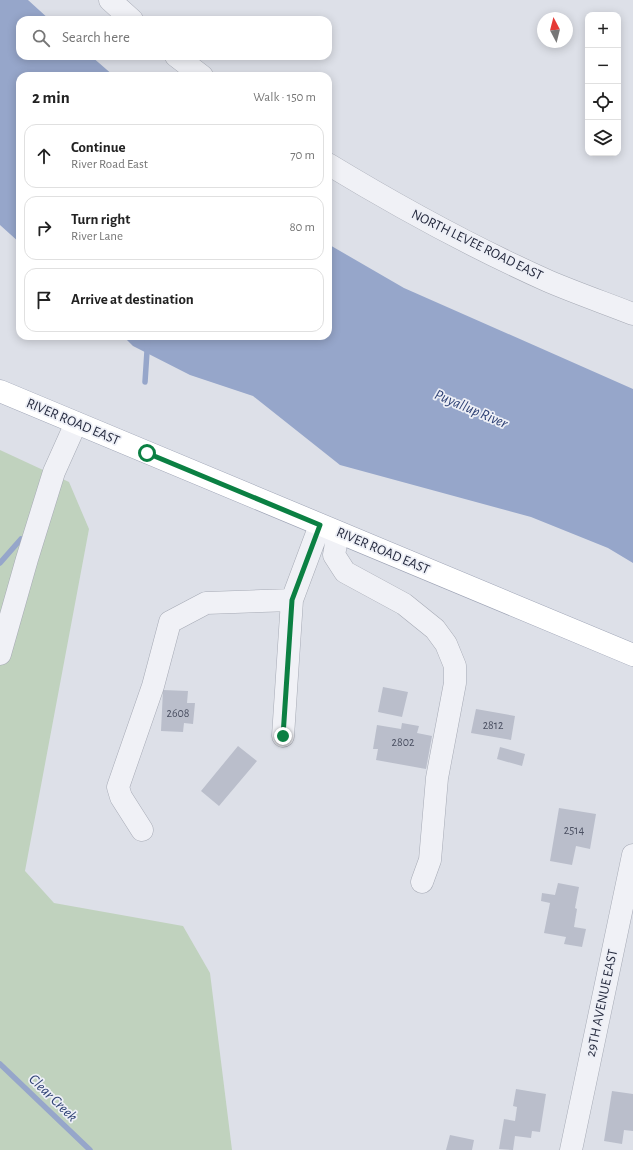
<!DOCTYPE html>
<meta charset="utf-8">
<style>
body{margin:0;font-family:"Alegreya Sans",sans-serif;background:#f6f6f6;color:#222}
.controls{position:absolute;right:12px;top:12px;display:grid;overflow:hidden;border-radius:8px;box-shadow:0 2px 10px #0003}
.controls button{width:36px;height:36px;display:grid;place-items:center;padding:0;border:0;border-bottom:1px solid #e0e0e0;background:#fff;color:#222;font:20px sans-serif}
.compass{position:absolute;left:537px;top:12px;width:36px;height:36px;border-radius:50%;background:#fff;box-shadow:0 2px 10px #0003;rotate:353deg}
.stop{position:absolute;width:12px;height:12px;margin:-9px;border:3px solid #0b8043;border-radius:50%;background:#fff}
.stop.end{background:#0b8043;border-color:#fff;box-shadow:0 1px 4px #0008}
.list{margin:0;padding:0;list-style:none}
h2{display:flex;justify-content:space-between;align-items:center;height:52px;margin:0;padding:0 16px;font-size:17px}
h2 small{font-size:13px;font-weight:400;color:#767676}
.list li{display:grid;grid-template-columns:26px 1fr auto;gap:12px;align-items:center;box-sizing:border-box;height:64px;margin:0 8px 8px;padding:0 8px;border:1px solid #e0e0e0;border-radius:12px}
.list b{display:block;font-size:15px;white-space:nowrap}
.list p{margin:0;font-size:13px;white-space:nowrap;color:#767676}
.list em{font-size:13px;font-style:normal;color:#767676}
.icon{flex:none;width:22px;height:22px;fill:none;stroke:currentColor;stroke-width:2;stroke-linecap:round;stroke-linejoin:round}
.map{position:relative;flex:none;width:633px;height:1150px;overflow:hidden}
.search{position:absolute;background:#fff;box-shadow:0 2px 10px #0003;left:16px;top:16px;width:316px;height:44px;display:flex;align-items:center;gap:10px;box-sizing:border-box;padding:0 14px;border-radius:12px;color:#767676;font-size:15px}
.panel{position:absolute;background:#fff;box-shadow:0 2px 10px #0003;left:16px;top:72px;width:316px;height:268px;border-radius:12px}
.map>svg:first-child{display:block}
</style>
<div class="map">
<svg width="633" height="1150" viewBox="0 0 633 1150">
<rect width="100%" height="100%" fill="#dde0e8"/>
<!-- green -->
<path fill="#c0d2be" d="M0 450 69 482 89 529 25 871 54 903 183 926 210 973 232 1150H0Z"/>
<!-- water -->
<path fill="#96a6ca" d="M0 0H28L50 20H20V56H91L114 76H20V243L0 225Z
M328 244 404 288 633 389V563L608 548 531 517 340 465 253 396 190 375 133 346 123 336H328Z"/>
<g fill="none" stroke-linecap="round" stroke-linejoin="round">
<!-- stream -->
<path stroke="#96a6ca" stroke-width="5.5" d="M145 382 148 336
M0 563 21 539
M0 1064 90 1150"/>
</g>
<!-- building -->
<path fill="#babecb" d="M383 687 408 692 402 717 378 712Z
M163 690 188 691 187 703H195L193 724 184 723 183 732 161 731Z
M476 709 515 716 511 740 471 733Z
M402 723 419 726 417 733 432 736 426 769 376 760 378 749H373L377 725 401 729Z
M238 746 257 761 219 806 201 791Z
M500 747 525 754 522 766 497 759Z
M559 808 596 814 590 849 576 846 572 865 550 861Z
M558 883 579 887 575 908 577 909 574 927 586 929 582 947 564 944 566 937 544 933 550 903 541 901 542 893 555 895Z
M516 1089 546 1094 540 1132 532 1131 531 1138 515 1136 513 1150 499 1149 504 1119 515 1121 517 1107 513 1106Z
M612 1091 633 1094V1131L624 1130 622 1144 604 1141Z
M450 1135 474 1140 472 1150H446Z"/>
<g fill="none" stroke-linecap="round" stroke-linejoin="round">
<!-- minor casing -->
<g stroke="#a6aab5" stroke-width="23">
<path id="minor" d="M110 0 132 20
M176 56 202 76
M328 164C399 207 472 247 548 281 576 293 605 303 633 314
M338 533 334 555 345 572 404 604 435 629 446 644 455 666V683L437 778 430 860 422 882
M0 654 27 559 54 472 76 423
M283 736 292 600 320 525
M142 830 121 797 118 787 153 686 170 622 206 603 292 600
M571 1150 633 855"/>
</g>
<!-- major casing -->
<g stroke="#9ca2b4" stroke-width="23">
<path id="major" d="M0 391 633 655"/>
</g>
<!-- minor -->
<use href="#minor" stroke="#f0f1f6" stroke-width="22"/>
<!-- major -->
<use href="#major" stroke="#fff" stroke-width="22"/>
</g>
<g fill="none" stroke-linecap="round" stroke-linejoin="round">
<!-- route -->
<path stroke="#0b8043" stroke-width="5" d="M147 453 320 525 292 600 283 736"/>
</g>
<g text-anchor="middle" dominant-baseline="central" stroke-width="3.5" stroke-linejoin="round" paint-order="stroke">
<!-- number labels -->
<g font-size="12" fill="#4b5062">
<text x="178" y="713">2608</text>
<text x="493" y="725">2812</text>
<text x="403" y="742">2802</text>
<text x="574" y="830">2514</text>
</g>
<!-- street labels -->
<g font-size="14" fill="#262b3f" stroke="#edeff6">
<text transform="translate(477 245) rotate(26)">NORTH LEVEE ROAD EAST</text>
<text transform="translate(73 422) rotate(23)">RIVER ROAD EAST</text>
<text transform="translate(383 551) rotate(23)">RIVER ROAD EAST</text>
<text transform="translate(602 1003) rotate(-78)">29TH AVENUE EAST</text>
</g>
<!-- water labels -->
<g font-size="15" font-style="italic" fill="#2f4275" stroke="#edeff6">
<text transform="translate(471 409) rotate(23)">Puyallup River</text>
<text transform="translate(53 1098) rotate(44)">Clear Creek</text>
</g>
</g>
</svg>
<div class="controls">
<button>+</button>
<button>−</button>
<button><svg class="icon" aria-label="locate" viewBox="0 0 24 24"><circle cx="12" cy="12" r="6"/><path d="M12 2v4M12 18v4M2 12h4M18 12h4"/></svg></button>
<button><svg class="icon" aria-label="layers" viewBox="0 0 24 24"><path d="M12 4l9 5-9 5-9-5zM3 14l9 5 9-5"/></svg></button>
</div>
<svg class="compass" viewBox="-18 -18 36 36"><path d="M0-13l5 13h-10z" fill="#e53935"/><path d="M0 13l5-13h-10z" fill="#767676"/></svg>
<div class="stop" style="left:147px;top:453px"></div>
<div class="stop end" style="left:283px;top:736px"></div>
<div class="search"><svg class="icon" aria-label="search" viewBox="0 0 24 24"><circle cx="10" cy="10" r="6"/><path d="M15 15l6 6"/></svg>Search here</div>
<section class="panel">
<h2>2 min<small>Walk · 150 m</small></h2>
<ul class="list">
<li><svg class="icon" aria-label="ahead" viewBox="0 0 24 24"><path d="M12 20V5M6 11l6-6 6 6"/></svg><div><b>Continue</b><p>River Road East</p></div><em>70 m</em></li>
<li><svg class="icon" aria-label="right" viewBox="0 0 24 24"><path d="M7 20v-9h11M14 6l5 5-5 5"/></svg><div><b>Turn right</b><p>River Lane</p></div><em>80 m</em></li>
<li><svg class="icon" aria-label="arrive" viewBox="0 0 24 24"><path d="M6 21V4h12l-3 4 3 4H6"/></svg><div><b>Arrive at destination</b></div></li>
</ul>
</section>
</div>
